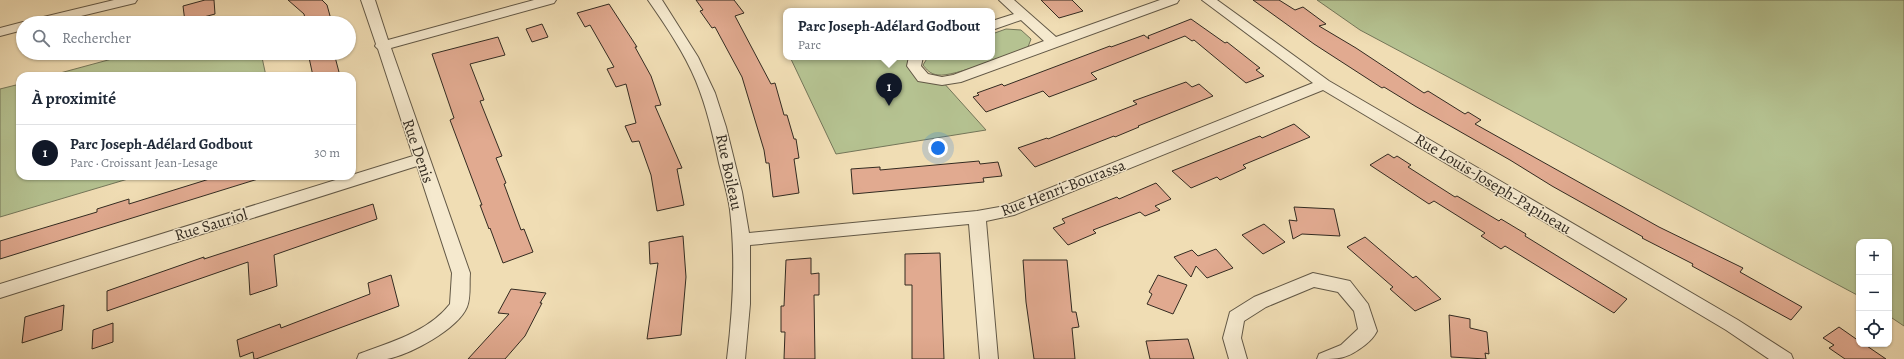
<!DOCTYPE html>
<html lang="fr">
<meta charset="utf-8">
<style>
body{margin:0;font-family:Alegreya,serif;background:#f2f2f3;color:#1f2937}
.controls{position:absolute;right:12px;bottom:12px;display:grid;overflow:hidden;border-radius:8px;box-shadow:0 1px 3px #0004}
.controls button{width:36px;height:36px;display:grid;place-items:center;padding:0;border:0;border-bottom:1px solid #e0e1e3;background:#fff;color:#1f2937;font:20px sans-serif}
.you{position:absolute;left:938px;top:148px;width:14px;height:14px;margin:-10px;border:3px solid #fff;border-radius:50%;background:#1a73e8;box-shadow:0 0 0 6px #1a73e833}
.badge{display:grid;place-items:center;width:26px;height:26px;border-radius:50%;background:#111827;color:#fff;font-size:13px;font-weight:700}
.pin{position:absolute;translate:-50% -33px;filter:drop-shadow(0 1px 2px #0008)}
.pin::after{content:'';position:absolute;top:21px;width:14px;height:12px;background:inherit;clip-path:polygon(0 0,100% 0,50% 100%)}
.popup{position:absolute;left:783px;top:8px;width:212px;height:52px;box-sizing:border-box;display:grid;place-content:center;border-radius:8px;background:#fff;filter:drop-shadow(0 1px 3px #0005);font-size:13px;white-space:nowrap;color:#747a83}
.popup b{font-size:15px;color:#1f2937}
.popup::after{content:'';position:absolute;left:50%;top:100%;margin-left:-8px;border:8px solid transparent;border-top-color:#fff}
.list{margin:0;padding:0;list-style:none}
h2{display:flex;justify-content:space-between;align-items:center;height:52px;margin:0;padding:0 16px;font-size:17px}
h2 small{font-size:13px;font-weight:400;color:#747a83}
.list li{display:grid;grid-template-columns:26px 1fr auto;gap:12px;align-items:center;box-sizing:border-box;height:56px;padding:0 16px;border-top:1px solid #e0e1e3}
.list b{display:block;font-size:15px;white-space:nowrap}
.list p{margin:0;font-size:13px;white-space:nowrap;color:#747a83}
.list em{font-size:13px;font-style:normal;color:#747a83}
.icon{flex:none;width:22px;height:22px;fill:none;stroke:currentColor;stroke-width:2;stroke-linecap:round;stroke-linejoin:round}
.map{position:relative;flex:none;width:1904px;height:359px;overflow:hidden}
.search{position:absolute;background:#fff;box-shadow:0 1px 3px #0004;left:16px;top:16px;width:340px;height:44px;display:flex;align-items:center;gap:10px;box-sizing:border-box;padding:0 14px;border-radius:22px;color:#747a83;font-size:15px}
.panel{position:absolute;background:#fff;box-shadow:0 1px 3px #0004;left:16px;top:72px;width:340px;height:108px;border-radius:12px}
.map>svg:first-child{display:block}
</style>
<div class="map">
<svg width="1904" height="359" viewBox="0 0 1904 359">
<rect width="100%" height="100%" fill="#f0ddb4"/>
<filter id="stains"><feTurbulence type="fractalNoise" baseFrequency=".005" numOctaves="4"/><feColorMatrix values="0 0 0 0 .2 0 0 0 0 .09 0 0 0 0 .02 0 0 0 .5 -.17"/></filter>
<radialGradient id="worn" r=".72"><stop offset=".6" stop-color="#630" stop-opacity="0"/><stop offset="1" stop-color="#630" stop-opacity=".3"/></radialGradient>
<!-- green -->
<path fill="#b5c291" stroke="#747659" d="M1317 0H1904V326L1889 316V242H1859V296L1360 30Z
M1006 29 1021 30 1031 39 1028 47C1009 54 955 77 938 75 930 74 927 70 923 65L928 57H992V34Z
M134 53H261L266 76H49Z
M790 57H916L923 78 942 81 986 130 836 154Z
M20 84V176H138L0 217V89Z"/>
<!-- building -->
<path fill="#e1aa90" stroke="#332b21" d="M205 0H214L215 14 185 22 183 6Z
M288 0H322L327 5 332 23H306L304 14Z
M696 0H734L744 13 735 16 771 84 775 83 784 115H787L794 139H796L799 158 794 159 799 193 773 197 769 163H766L764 150 742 77 715 27 712 28 700 11 703 10Z
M1041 0H1072L1083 11 1059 18Z
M1253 0H1279L1295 10 1303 7 1326 24 1319 26 1356 48 1424 93 1428 91 1465 114 1468 112 1481 120 1475 124 1659 227 1743 268 1740 272 1802 307 1791 320 1692 266 1693 264 1642 238 1643 237 1552 186 1510 160 1415 106 1384 87 1382 88 1314 44Z
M609 4 637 47H635L651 76 661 105 655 106 682 168 677 169 684 205 657 211 651 175 639 141 632 142 625 126 636 123 626 84 616 87 607 69 614 67 590 25 585 27 577 13Z
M1191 19 1225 43 1227 42 1260 68 1256 70 1264 76 1246 83 1194 40 1192 41 1185 36 1091 73 1097 79 1049 97 1043 91 986 112 973 97 979 95 977 93 1002 84 1004 86 1110 46 1111 47 1144 35 1149 39 1148 36Z
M542 24 548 37 532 42 526 29Z
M498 37 505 55 470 64 484 100 480 101 502 156 496 158 506 183 504 184 521 230 524 229 533 252 503 263 490 228 489 229 480 205H482L450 120 454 118 432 54Z
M308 53H334L340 76H313Z
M1186 82 1192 87 1199 84 1213 96 1138 126 1139 127 1115 137 1114 136 1035 167 1018 148 1047 138 1048 139 1137 104 1133 101Z
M1294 124 1310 137 1243 165 1246 168 1220 180 1217 177 1191 188 1172 171 1260 136 1262 138Z
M1388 154 1394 158 1397 156 1411 165 1408 167 1455 197 1457 196 1499 221 1501 219 1526 234 1525 236 1627 299 1614 313 1505 246 1501 249 1481 236 1485 233 1434 201 1429 204 1370 165Z
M979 161 980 164 998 162 1002 176 983 178 984 182 853 194 851 169 880 167V170Z
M219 176H257L258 179 0 259V241L97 212V209L129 199V204Z
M1156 183 1171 199 1155 206 1160 210 1145 216 1140 212 1093 230 1096 233 1068 245 1053 228 1065 223 1062 219 1117 197 1119 199Z
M373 204 377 219 274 255 277 286 250 295 248 262 107 311V291L204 257V259Z
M1294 207 1334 209 1340 236 1302 234 1293 239 1289 220 1297 221Z
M1264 224 1285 242 1263 254 1242 235Z
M683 236 686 277 681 335 647 339 658 263 650 264 649 242Z
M1365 237 1413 278 1416 276 1441 299 1415 311 1390 289 1393 287 1347 247Z
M1216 249 1233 268 1207 278 1196 266 1191 277 1174 257 1192 250 1198 256Z
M940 253 944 359H912V285H905V254Z
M811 258V274L819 273V295H814L815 359H784L785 332H781V306H784L786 260Z
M1023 260H1067L1072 312H1076L1079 327 1072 328 1075 359H1034L1026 302Z
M391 275 399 306 256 359H254L253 352 240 357 237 340 280 324 281 328 370 294 368 283Z
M1158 275 1187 285 1173 314 1147 304 1152 294 1149 292Z
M511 289 546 293 540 303H542L525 336 505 359H468L509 314 498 313Z
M64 305 62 330 22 343 25 317Z
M1449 315 1470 319V328L1487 332 1489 354 1485 353 1486 359 1451 357Z
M113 323V342L92 349 93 330Z
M1839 327 1859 341V344H1864L1886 359H1845L1829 348 1834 345 1823 338Z
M1188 339 1194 359H1150L1146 341Z"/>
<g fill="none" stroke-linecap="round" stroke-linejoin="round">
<!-- minor casing -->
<g stroke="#625846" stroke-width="2">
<path id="minor" d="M114 0H137L135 3 52 23H29L31 20Z
M361 0H375L388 40 534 0H556L554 3 391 48 470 273C469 284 471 297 467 307 458 329 410 355 387 359 378 359 366 359 357 359L359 354C391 342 428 332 450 304L452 273 417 166 0 298V284L413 156 378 49 375 46 376 44Z
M648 0H662L698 57 715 93 726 127 742 192 749 233 977 211 1005 206 1313 83 1202 0H1217L1329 81 1738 320 1791 354 1793 359H1769L1726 330 1323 90 1014 215 986 221 998 359H980L969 224 750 245V304L745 359H727C733 310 736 260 730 210 728 194 723 179 719 163 713 135 707 108 696 81 684 52 666 26 648 0Z
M999 0H1014L1056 37 1160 0H1179L1177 3 961 82 942 85 918 81 907 66 909 57H923L921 66 928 74 942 77 953 75 1044 41 1021 20 992 30V21L1014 14Z
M23 22 27 23H23V30L0 36V28Z
M1313 273 1350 281 1368 304 1377 331C1374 337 1370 341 1365 345 1347 359 1340 359 1317 359L1319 354 1341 345 1358 329 1354 311 1338 292 1314 287 1266 307 1244 321 1241 338 1247 359H1229L1223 338 1230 312 1254 297Z"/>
</g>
<!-- minor -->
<use href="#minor" fill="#f5e9ce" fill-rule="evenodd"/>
</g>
<g text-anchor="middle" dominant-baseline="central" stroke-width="3" stroke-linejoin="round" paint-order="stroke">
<!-- street labels -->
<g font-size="16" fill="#332b21" stroke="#f5e9ce">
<text transform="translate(418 151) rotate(71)">Rue Denis</text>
<text transform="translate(729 172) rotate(78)">Rue Boileau</text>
<text transform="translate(1493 184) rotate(31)">Rue Louis-Joseph-Papineau</text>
<text transform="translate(1063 188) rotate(-21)">Rue Henri-Bourassa</text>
<text transform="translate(211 225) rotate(-17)">Rue Sauriol</text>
</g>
</g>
<rect width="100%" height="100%" filter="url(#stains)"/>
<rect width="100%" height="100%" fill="url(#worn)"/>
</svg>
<div class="controls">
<button>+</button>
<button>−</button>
<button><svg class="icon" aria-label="locate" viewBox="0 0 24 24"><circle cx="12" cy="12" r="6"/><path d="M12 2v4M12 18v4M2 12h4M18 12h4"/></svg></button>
</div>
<div class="you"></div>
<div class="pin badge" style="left:889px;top:106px">1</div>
<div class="popup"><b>Parc Joseph-Adélard Godbout</b>Parc</div>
<div class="search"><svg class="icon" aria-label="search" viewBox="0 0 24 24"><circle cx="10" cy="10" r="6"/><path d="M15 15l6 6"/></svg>Rechercher</div>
<section class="panel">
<h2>À proximité<small></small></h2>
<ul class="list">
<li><span class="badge">1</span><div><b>Parc Joseph-Adélard Godbout</b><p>Parc · Croissant Jean-Lesage</p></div><em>30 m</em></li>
</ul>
</section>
</div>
